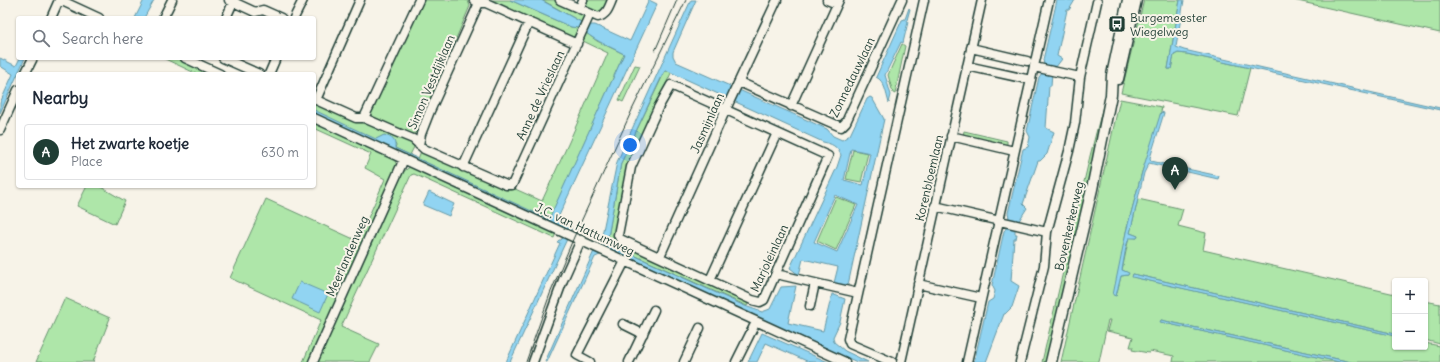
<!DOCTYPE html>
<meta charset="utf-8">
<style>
body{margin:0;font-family:Delius,sans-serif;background:#f2f2f3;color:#1f2937}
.controls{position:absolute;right:12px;bottom:12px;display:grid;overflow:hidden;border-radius:4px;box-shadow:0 1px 3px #0004}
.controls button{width:36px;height:36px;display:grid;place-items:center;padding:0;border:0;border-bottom:1px solid #e0e1e3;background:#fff;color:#1f2937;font:20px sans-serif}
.you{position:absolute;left:630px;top:145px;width:14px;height:14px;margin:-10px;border:3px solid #fff;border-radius:50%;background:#1a73e8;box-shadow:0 0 0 6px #1a73e833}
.badge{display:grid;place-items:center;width:26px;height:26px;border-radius:50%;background:#1f3d34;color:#fff;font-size:13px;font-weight:700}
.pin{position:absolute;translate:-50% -33px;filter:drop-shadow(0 1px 2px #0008)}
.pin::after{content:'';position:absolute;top:21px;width:14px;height:12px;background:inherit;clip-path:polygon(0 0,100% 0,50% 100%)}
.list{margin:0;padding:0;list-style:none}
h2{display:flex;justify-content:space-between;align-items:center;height:52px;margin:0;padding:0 16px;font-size:17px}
h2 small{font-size:13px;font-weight:400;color:#747a83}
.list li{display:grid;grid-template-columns:26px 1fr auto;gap:12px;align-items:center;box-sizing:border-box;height:56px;margin:0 8px 8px;padding:0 8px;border:1px solid #e0e1e3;border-radius:4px}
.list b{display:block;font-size:15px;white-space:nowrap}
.list p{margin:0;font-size:13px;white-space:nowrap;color:#747a83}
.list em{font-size:13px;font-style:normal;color:#747a83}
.icon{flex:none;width:22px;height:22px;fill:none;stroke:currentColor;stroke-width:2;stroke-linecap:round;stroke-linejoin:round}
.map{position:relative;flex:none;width:1440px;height:362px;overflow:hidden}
.search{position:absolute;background:#fff;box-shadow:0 1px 3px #0004;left:16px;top:16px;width:300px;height:44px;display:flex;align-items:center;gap:10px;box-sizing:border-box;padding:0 14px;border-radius:4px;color:#747a83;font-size:15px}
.panel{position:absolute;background:#fff;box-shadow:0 1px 3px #0004;left:16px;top:72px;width:300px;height:116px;border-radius:4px}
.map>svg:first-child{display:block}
</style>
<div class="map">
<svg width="1440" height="362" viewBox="0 0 1440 362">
<rect width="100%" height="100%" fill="#f7f3e8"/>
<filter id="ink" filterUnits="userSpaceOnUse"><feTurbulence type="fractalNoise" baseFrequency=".025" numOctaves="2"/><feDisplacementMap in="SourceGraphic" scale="8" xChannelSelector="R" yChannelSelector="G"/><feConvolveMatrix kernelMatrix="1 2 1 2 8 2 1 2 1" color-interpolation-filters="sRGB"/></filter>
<g filter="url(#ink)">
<!-- green -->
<path fill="#aee6a9" stroke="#66926e" d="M422 0H465L468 1 470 6 416 132 412 135 369 116V113Z
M491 0H510L571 27 578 28 573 39Z
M542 0H555L585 15 581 22Z
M584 0H609L605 10 598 14 584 6Z
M1144 0H1180L1168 69H1171L1174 55 1178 53 1187 54 1250 68 1238 116 1121 93Z
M1293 0H1440V33Z
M585 32 597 41 624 54 549 220 418 159 421 151 501 187 510 190 513 188 542 201 569 142 608 53 581 40Z
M902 44 905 46 895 94 893 93 888 75Z
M163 58H180L215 74H197Z
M635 65 640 66 623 102 619 100Z
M665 71H672L628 166 615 235 750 300 747 306 607 243 621 163Z
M1109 83 1106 102 1047 362H1042L1090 156Z
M1120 99 1162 107 1157 130 1142 172 1126 232 1116 296 1121 276 1128 275V273L1122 270 1129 237 1137 238 1138 236 1130 233 1138 199 1183 209 1178 226 1206 233 1203 250 1395 294V334L1133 274V277L1395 336V347H1425V343L1440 346V362H1351L1161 320V322L1339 362H1173L1174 356 1150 351 1149 353 1132 350 1133 347H1130L1133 337 1107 331 1110 320H1108L1099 362H1061Z
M314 103 363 121 409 141 414 147 410 155 395 148 396 145 385 135 376 140 314 111Z
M314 121 394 159 397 165 309 362H303L321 320 230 278 266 199 358 241 385 179 365 168 371 154 314 128Z
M964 131 1007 141V146L963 136Z
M853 150 868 153 861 182 846 179Z
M411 166 557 231 554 238 414 174 411 175 341 327 379 344 370 362H316L401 177 403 172Z
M87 186H99L125 201 115 224 77 206Z
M836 197 856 205 836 250 817 241Z
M65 298 110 318 93 362H36Z
M1425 301 1440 304V344L1425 340Z"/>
<!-- water -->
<path fill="#91d4f2" stroke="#6398a6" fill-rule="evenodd" d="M144 0H154L144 18H135Z
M510 0H541L581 22 578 28 571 27Z
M649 0 657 4 557 220 571 226V230L569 231 566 230 565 228 314 115V110L376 139 384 135C392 137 396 140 395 148L549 219 624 54C611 47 597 42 585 32L589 25H595L630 41Z
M691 0H696L673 52V56L676 62 827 129 833 136 842 140 850 135 867 99 870 97 872 98 884 119 848 285 834 283 838 267 803 259 799 275 790 268 837 167 841 155C837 146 832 144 823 142L668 71H665L663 74 621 163 607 243 745 306 762 312 770 309 781 287 796 286 788 323 823 331 832 294 845 299 840 322 833 337 834 342 845 351 868 362H857L744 311 601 245H597V243L601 240 617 162ZM851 149 870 153 863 185 844 180ZM835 195 858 205 837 252 814 242Z
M1057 0H1075L1069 10H1067L1057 56 1062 59 1052 72 1051 86H1049L1046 128 1054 132 1047 154 1040 161H1038L1023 204 1027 208 1015 227V234H1017L1016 239H1014L1011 281 1019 286 1012 307 1005 314H1004L986 362H974L988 302 993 299 995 291 992 285 1004 231C1008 227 1010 218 1008 213L1023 149 1028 147 1030 137 1027 131 1039 77C1043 73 1045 65 1043 60Z
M1180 0H1184L1176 47 1184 50 1440 108V110L1187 54 1178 53 1174 55 1171 69H1168Z
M909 8 910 9 907 20 908 22 903 43 901 42 885 75 891 95 889 103C886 94 885 81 876 77L902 20 905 19Z
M0 58 16 66 20 58H25L0 113V103L13 74 0 66Z
M1161 112 1164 113 1150 158 1151 161 1219 176 1218 179 1149 163 1144 173 1130 233 1138 236 1137 238H1129L1126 247 1122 270 1129 273 1128 275 1121 276 1116 296 1113 295 1126 232 1142 172Z
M429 192 454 204 449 216 423 205Z
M567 236V239L510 362H506L560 243 557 242 559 240H561L563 237Z
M594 251H597L600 255 595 257 547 362H545Z
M1133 274 1395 334V336L1132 277Z
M300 282 328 294 320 312 292 299Z
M1161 320 1351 362H1339L1160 322Z
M762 333 828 362H809L766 343 757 362H748Z"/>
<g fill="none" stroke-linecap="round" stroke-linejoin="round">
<!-- minor casing -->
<g stroke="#1f3d34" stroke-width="11">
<path id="minor" d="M60 0 99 18
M229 0 255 12 263 10 281 18
M474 0 479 3H486L577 44
M560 0 598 17C607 15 609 7 612 0
M827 0 837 4
M579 9 583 0
M51 18 59 0
M163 18 172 0
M226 18 234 0
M294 18 303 0
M971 48 1027 61
M185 58 220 74
M223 58 259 74
M967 66 1031 80
M1034 67 1080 77
M25 74 33 58
M269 74 276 58
M739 82 841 127 846 122 902 0
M671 85 828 156 764 300 760 302 752 300 620 239 618 235 631 167 658 108Z
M314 99 356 118H364L396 132 413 139 424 149 506 185H512L590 14
M316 100 360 0
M791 106 839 0
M314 118 845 362
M364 118 419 0
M0 130 18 90
M951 136 1014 151
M419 145 421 134 430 111 479 3
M463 167 529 22
M935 206 1047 232
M660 256 726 109 777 0
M776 274 858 293
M710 280 777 133
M918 284 981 298
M810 306 815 283
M623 324 643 334
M313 362 404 159
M533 362 563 280 581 240
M590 362 577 355 625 261
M629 362 654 310
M684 362 700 328
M736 362 756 322
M892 362 850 344 848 339 924 0
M901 362 982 0
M967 362 1049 0
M1020 362 1044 266 1047 232 1069 151 1075 123 1080 77 1097 2"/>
</g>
<!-- major casing -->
<g stroke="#1f3d34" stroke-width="13">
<path id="major" d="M1118 79 1136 0
M1051 362 1092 189 1111 95 1112 75 1128 0"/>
</g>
<!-- minor -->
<use href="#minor" stroke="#f7f3e8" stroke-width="8"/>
<!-- major -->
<use href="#major" stroke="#f7f3e8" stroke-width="10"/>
<!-- tram -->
<path stroke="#1f3d34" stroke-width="1" d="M655 51 677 0
M526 362 550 294 574 237 632 110 686 0"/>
</g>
</g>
<!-- icons -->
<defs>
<g id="bus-square" transform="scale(0.9)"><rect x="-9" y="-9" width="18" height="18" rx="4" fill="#1f3d34" stroke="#f7f3e8"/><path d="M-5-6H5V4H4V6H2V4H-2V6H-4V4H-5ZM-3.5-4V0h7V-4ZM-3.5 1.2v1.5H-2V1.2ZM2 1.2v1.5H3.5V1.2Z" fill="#fff"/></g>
</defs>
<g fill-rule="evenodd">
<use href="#bus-square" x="1117" y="24"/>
</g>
<g text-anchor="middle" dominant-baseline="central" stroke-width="4" stroke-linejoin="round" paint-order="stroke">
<!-- poi labels -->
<g font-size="12" fill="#1f3d34" stroke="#f7f3e8" text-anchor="start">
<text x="1130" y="17">Burgemeester<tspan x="1130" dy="14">Wiegelweg</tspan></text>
</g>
<!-- street labels -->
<g font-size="12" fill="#1f3d34" stroke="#f7f3e8">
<text transform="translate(852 77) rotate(-64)">Zonnedauwlaan</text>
<text transform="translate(431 82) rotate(-67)">Simon Vestdijklaan</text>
<text transform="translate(540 95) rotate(-65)">Anne de Vrieslaan</text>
<text transform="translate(707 123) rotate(-66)">Jasmijnlaan</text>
<text transform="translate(929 178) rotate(-77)">Korenbloemlaan</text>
<text transform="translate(1069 226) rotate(-77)">Bovenkerkerweg</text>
<text transform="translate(585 229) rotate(25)">J.C. van Hattumweg</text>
<text transform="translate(347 256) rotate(-66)">Meerlandenweg</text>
<text transform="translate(769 258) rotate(-65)">Marjoleinlaan</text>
</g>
</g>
</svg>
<div class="controls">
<button>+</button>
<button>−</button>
</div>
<div class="you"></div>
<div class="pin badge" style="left:1175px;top:190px">A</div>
<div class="search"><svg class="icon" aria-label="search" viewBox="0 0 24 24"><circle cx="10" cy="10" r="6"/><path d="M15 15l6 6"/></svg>Search here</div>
<section class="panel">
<h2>Nearby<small></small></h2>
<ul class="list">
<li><span class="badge">A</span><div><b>Het zwarte koetje</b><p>Place</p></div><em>630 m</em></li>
</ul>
</section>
</div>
